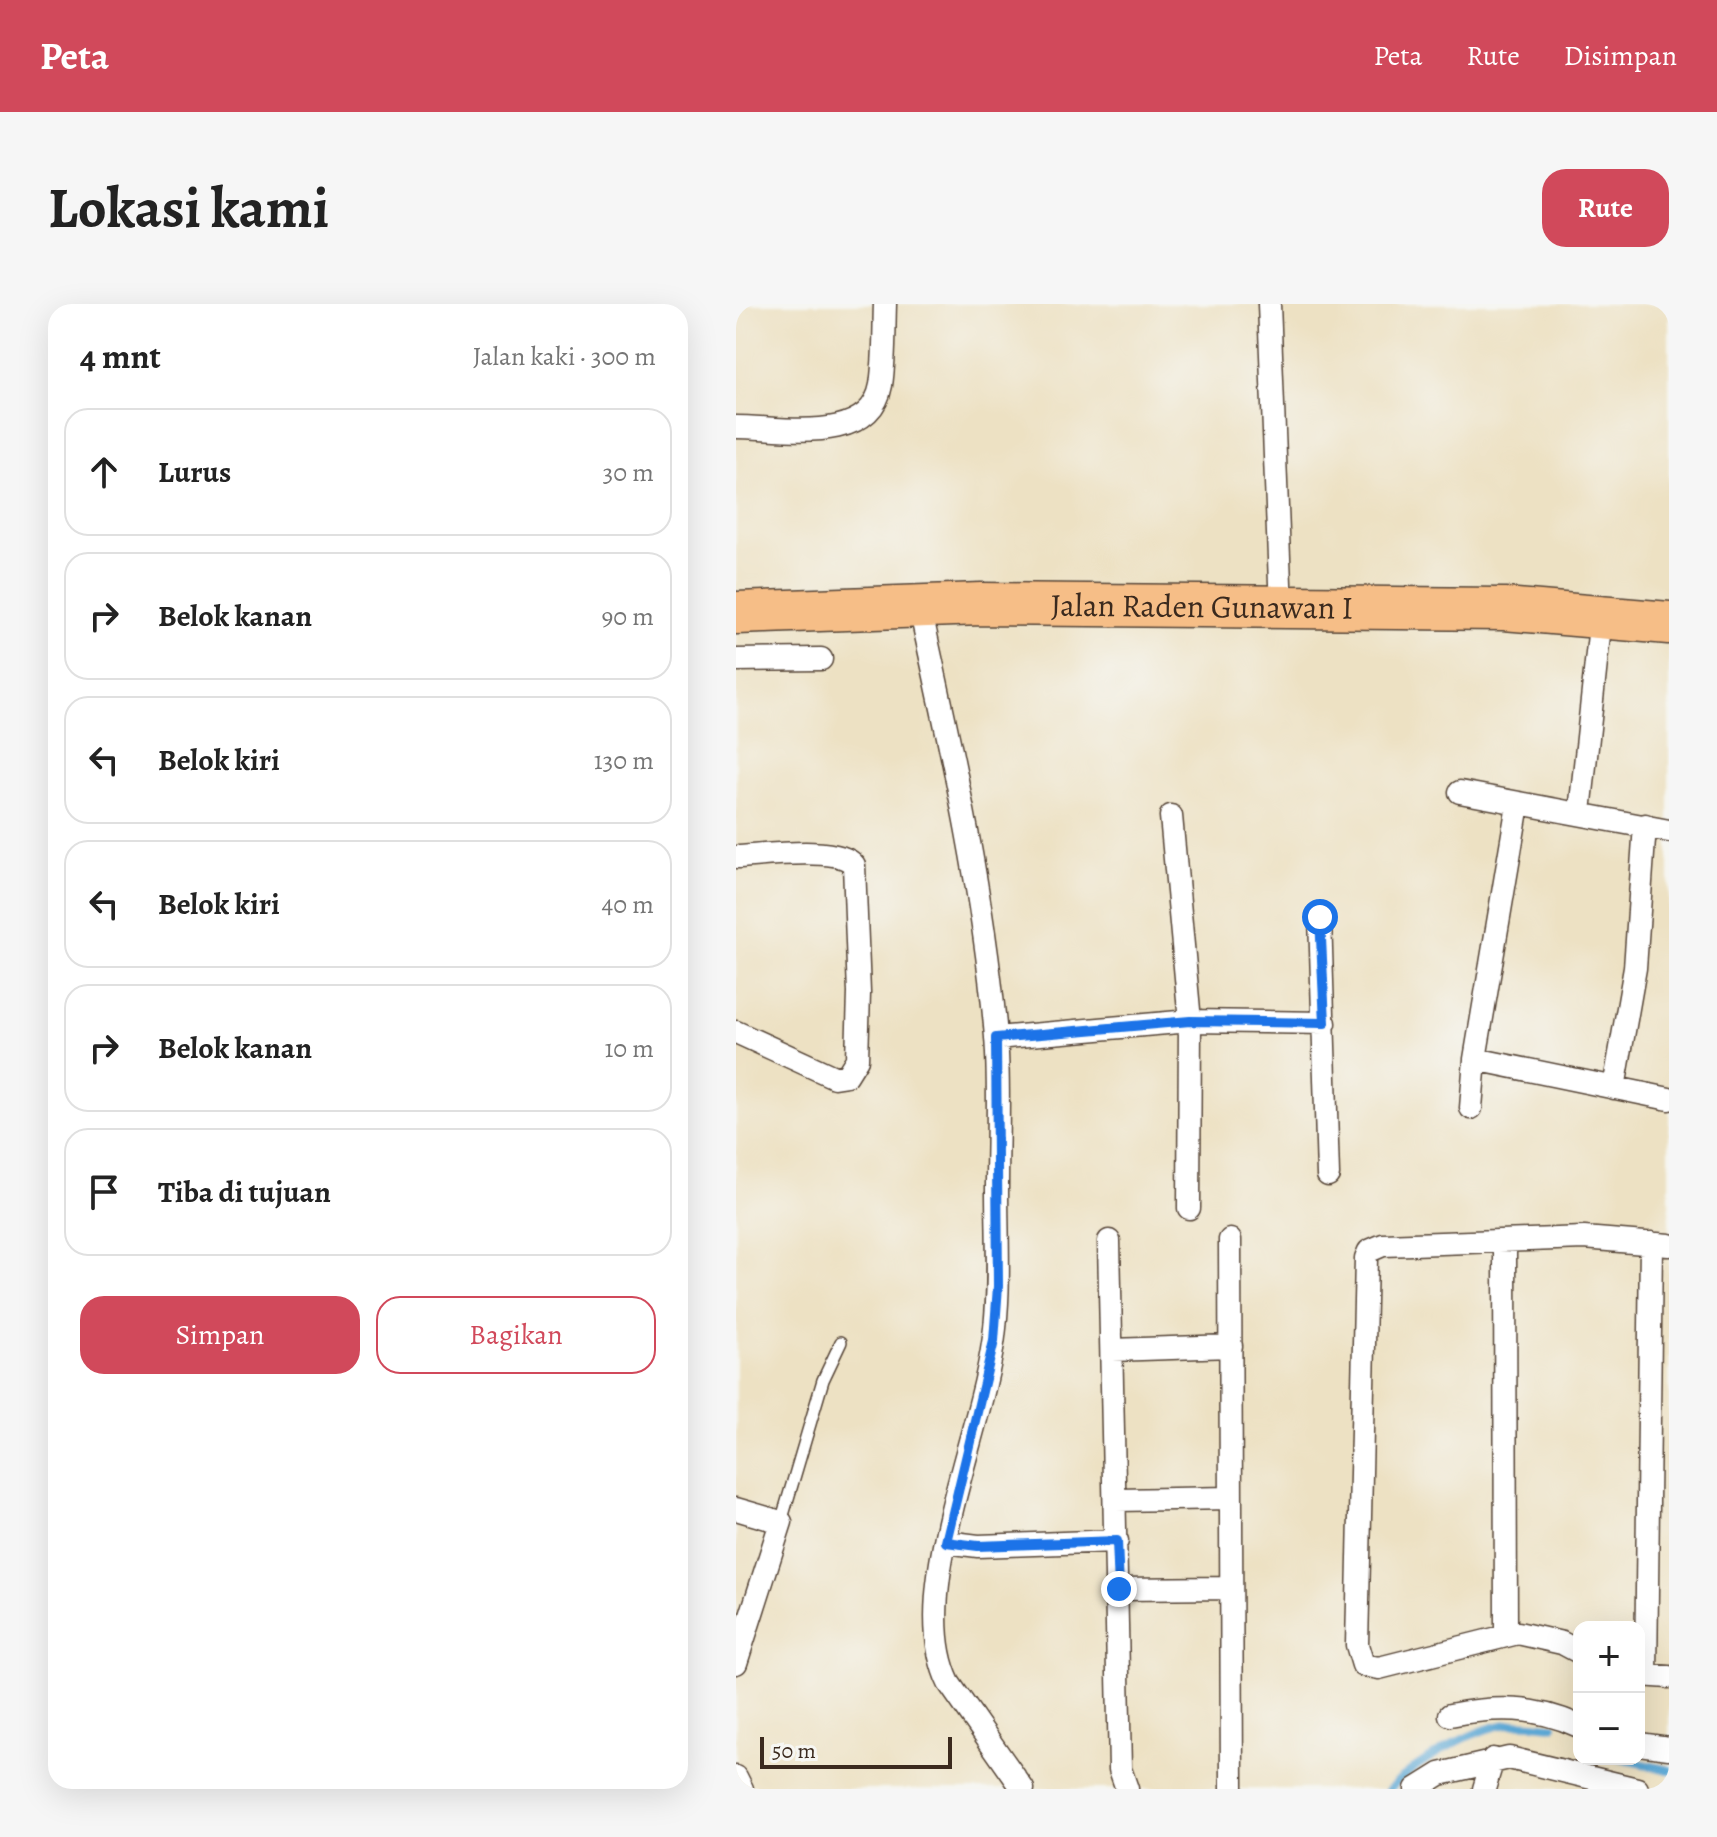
<!DOCTYPE html>
<html lang="id">
<meta charset="utf-8">
<style>
body{margin:0;font-family:Alegreya,serif;background:#f6f6f6;color:#222}
.controls{position:absolute;right:24px;bottom:24px;display:grid;overflow:hidden;border-radius:16px;box-shadow:0 8px 32px #0002}
.controls button{width:72px;height:72px;display:grid;place-items:center;padding:0;border:0;border-bottom:2px solid #e0e0e0;background:#fff;color:#222;font:40px sans-serif}
.scale{position:absolute;left:24px;bottom:20px;width:192px;box-sizing:border-box;padding-left:8px;border:4px solid #3b2a1e;border-top:0;font-size:22px;line-height:28px;white-space:nowrap;color:#3b2a1e;-webkit-text-stroke:6px #f6f6f2;paint-order:stroke}
.stop{position:absolute;width:24px;height:24px;margin:-18px;border:6px solid #1a73e8;border-radius:50%;background:#fff}
.stop.end{background:#1a73e8;border-color:#fff;box-shadow:0 2px 8px #0008}
.list{margin:0;padding:0;list-style:none}
h2{display:flex;justify-content:space-between;align-items:center;height:104px;margin:0;padding:0 32px;font-size:34px}
h2 small{font-size:26px;font-weight:400;color:#767676}
.list li{display:grid;grid-template-columns:52px 1fr auto;gap:24px;align-items:center;box-sizing:border-box;height:128px;margin:0 16px 16px;padding:0 16px;border:2px solid #e0e0e0;border-radius:24px}
.list b{display:block;font-size:30px;white-space:nowrap}
.list em{font-size:26px;font-style:normal;color:#767676}
.actions{display:flex;gap:16px;padding:24px 32px}
.actions a{flex:1;padding:18px 0;border:2px solid #d1495b;border-radius:24px;text-align:center;font-size:28px;color:#d1495b}
.actions .main{background:#d1495b;color:#fff}
.icon{flex:none;width:44px;height:44px;fill:none;stroke:currentColor;stroke-width:2;stroke-linecap:round;stroke-linejoin:round}
.map{position:relative;flex:none;width:933px;height:1485px;overflow:hidden;border-radius:24px}
header{display:flex;align-items:center;gap:48px;box-sizing:border-box;height:112px;padding:0 40px;background:#d1495b;color:#fff}
header strong{font-size:38px}
nav{display:flex;gap:44px;margin-inline-start:auto;font-size:28px}
.intro{display:flex;align-items:center;justify-content:space-between;box-sizing:border-box;height:192px;padding:0 48px}
h1{margin:0;font-size:56px}
.button{padding:20px 36px;border-radius:24px;background:#d1495b;color:#fff;font-size:28px;font-weight:700}
main{display:flex;gap:48px;padding:0 48px}
aside{flex:1;background:#fff;border-radius:24px;box-shadow:0 8px 32px #0002}
.map>svg:first-child{display:block}
</style>
<header>
<strong>Peta</strong>
<nav><a>Peta</a><a>Rute</a><a>Disimpan</a></nav>
</header>
<div class="intro"><h1>Lokasi kami</h1><a class="button">Rute</a></div>
<main>
<aside>
<h2>4 mnt<small>Jalan kaki · 300 m</small></h2>
<ul class="list">
<li><svg class="icon" aria-label="ahead" viewBox="0 0 24 24"><path d="M12 20V5M6 11l6-6 6 6"/></svg><div><b>Lurus</b></div><em>30 m</em></li>
<li><svg class="icon" aria-label="right" viewBox="0 0 24 24"><path d="M7 20v-9h11M14 6l5 5-5 5"/></svg><div><b>Belok kanan</b></div><em>90 m</em></li>
<li><svg class="icon" aria-label="left" viewBox="0 0 24 24"><path d="M17 20v-9H6M10 6l-5 5 5 5"/></svg><div><b>Belok kiri</b></div><em>130 m</em></li>
<li><svg class="icon" aria-label="left" viewBox="0 0 24 24"><path d="M17 20v-9H6M10 6l-5 5 5 5"/></svg><div><b>Belok kiri</b></div><em>40 m</em></li>
<li><svg class="icon" aria-label="right" viewBox="0 0 24 24"><path d="M7 20v-9h11M14 6l5 5-5 5"/></svg><div><b>Belok kanan</b></div><em>10 m</em></li>
<li><svg class="icon" aria-label="arrive" viewBox="0 0 24 24"><path d="M6 21V4h12l-3 4 3 4H6"/></svg><div><b>Tiba di tujuan</b></div></li>
</ul>
<div class="actions"><a class="main">Simpan</a><a>Bagikan</a></div>
</aside>
<div class="map">
<svg width="933" height="1485" viewBox="0 0 933 1485">
<rect width="100%" height="100%" fill="#f6f6f2"/>
<filter id="ink" filterUnits="userSpaceOnUse"><feTurbulence type="fractalNoise" baseFrequency=".0125" numOctaves="2"/><feDisplacementMap in="SourceGraphic" scale="16" xChannelSelector="R" yChannelSelector="G"/><feConvolveMatrix kernelMatrix="1 2 1 2 8 2 1 2 1" color-interpolation-filters="sRGB"/></filter>
<filter id="wash" filterUnits="userSpaceOnUse"><feTurbulence type="fractalNoise" baseFrequency=".006" numOctaves="4" result="noise"/><feDisplacementMap in="SourceGraphic" scale="32" xChannelSelector="R" yChannelSelector="G"/><feGaussianBlur stdDeviation="1.8" result="paint"/><feColorMatrix in="noise" values="0 0 0 0 0 0 0 0 0 0 0 0 0 0 0 0 0 1.4 0 .05"/><feComposite in="paint" operator="in"/></filter>
<g filter="url(#wash)">
<rect width="100%" height="100%" fill="#ede1c3"/>
<g fill="none" stroke-linecap="round" stroke-linejoin="round">
<!-- stream -->
<path stroke="#5ca7d4" stroke-width="8" d="M885 1455 933 1466
M653 1485C678 1460 737 1424 773 1420 787 1418 803 1421 817 1422"/>
</g>
</g>
<g filter="url(#ink)">
<g fill="none" stroke-linecap="round" stroke-linejoin="round">
<!-- lane casing -->
<g stroke="#564537" stroke-width="14">
<path id="lane" d="M45 1218 87 1076 105 1038"/>
</g>
<!-- street casing -->
<g stroke="#564537" stroke-width="25">
<path id="street" d="M533 0 545 305
M0 123C47 123 134 142 145 81 149 55 148 26 149 0
M184 304C215 444 248 590 260 733 264 783 261 834 261 885 261 931 264 978 259 1024 250 1122 169 1290 213 1379L287 1485
M0 356 85 355
M724 488 933 527
M844 508 865 312
M435 512 454 717 453 904
M0 553C26 552 103 541 118 561L123 689 121 755 111 771 98 773 0 728
M584 613 592 871
M260 734 454 717 589 719
M739 755 933 795
M878 784 899 664 909 521
M735 804 739 755 782 500
M494 936 496 1485
M373 937 384 1465 391 1485
M769 939 770 1331
M376 1046 495 1042
M381 1196 494 1194
M0 1205 45 1218 0 1359
M210 1238 242 1242 381 1237
M383 1285 493 1284
M843 1348 826 1339 782 1329 643 1364 627 1361 621 1341 630 954 633 947 647 941 848 934 933 941
M903 1371 933 1373
M910 1372 915 939
M714 1411C761 1402 799 1402 843 1422
M903 1440 933 1444
M0 1473 6 1485
M680 1485 704 1470 773 1454 901 1485
M748 1485 757 1455"/>
</g>
<!-- highway casing -->
<g stroke="#564537" stroke-width="45">
<g id="highway">
<path id="s1" d="M0 309 245 300 768 305 933 319"/>
</g>
</g>
<!-- lane -->
<use href="#lane" stroke="#fff" stroke-width="11"/>
<!-- street -->
<use href="#street" stroke="#fff" stroke-width="22"/>
<!-- highway -->
<use href="#highway" stroke="#f6be87" stroke-width="42"/>
</g>
</g>
<g fill="none" stroke-linecap="round" stroke-linejoin="round" filter="url(#ink)">
<!-- route -->
<path stroke="#1a73e8" stroke-width="10" d="M383 1285 381 1237 242 1242 210 1238 258 1037 262 982 260 734 454 717 589 719 584 613"/>
</g>
<g text-anchor="middle" dominant-baseline="central" stroke-width="8" stroke-linejoin="round" paint-order="stroke">
<!-- street labels -->
<g font-size="32" fill="#3b2a1e" stroke="#f6f6f2">
<text stroke="none"><textPath href="#s1" startOffset="466">Jalan Raden Gunawan I</textPath></text>
</g>
</g>
</svg>
<div class="controls">
<button>+</button>
<button>−</button>
</div>
<div class="scale">50 m</div>
<div class="stop" style="left:584px;top:613px"></div>
<div class="stop end" style="left:383px;top:1285px"></div>
</div>
</main>
